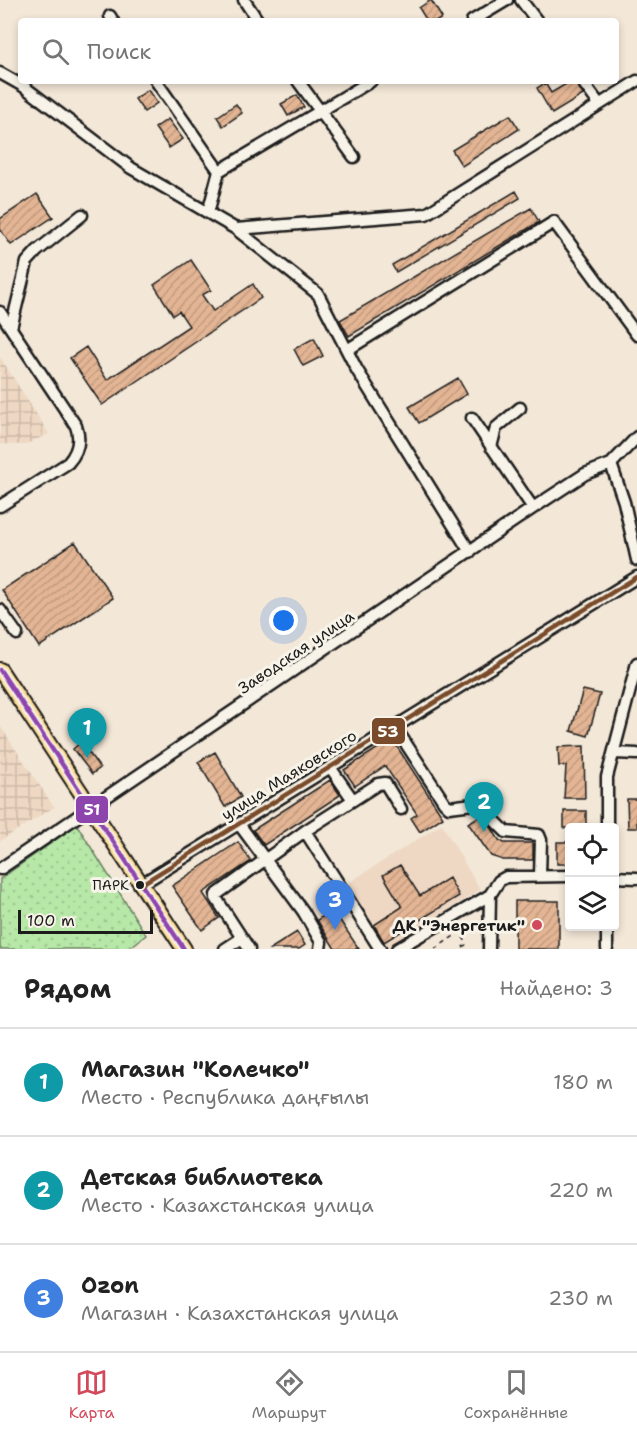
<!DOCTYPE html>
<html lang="ru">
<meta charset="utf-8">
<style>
body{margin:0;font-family:"Shantell Sans",sans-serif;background:#f6f6f6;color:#222}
.controls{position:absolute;right:18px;bottom:18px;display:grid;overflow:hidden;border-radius:6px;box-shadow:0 3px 9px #0003}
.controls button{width:54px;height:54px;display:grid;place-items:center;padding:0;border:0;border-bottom:2px solid #e0e0e0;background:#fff;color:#222;font:30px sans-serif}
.scale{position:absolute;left:18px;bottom:15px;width:135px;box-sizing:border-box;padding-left:6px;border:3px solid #1c1c1c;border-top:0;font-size:16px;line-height:21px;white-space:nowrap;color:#1c1c1c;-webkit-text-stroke:4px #f7f3e8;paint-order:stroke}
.you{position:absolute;left:284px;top:621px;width:21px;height:21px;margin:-15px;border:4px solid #fff;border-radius:50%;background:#1a73e8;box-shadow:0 0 0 9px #1a73e833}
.badge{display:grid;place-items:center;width:39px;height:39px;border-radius:50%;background:#d1495b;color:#fff;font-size:20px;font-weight:700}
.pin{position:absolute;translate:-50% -50px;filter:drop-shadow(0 2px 3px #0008)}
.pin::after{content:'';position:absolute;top:32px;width:21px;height:18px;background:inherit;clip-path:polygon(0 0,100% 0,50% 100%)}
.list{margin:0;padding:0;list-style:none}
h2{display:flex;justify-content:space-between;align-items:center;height:78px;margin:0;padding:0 24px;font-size:26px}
h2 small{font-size:20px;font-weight:400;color:#767676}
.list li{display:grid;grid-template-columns:39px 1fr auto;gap:18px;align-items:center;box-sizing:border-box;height:108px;padding:0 24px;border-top:2px solid #e0e0e0}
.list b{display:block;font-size:22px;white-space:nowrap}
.list p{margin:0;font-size:20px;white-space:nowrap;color:#767676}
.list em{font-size:20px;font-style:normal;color:#767676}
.icon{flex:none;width:33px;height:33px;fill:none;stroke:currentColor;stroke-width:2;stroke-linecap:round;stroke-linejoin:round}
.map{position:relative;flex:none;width:637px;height:949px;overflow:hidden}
.search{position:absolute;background:#fff;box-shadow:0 3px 9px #0003;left:18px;right:18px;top:18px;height:66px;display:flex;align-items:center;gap:15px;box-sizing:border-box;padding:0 21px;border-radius:6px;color:#767676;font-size:22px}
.sheet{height:402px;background:#fff}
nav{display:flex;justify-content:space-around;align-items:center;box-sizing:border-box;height:84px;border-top:2px solid #e0e0e0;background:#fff;font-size:16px;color:#767676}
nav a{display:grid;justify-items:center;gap:3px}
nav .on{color:#d1495b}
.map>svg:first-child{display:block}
</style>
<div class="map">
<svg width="637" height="949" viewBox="0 0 637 949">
<defs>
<pattern id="industrial-grid" width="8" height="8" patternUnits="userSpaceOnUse" patternTransform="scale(1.5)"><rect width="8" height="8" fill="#eed8c3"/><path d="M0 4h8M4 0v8" fill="none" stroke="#ccb9a7"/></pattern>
<pattern id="park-dots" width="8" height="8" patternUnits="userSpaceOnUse" patternTransform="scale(1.5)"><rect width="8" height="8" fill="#b7e8a8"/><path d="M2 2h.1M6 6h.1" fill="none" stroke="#9dc690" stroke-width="1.8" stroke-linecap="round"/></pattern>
<pattern id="building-hatch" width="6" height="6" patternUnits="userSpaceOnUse" patternTransform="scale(1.5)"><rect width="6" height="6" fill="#e3b594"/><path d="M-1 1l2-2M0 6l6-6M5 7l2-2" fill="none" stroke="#c29b7f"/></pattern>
</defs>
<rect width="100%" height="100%" fill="#f3e7d7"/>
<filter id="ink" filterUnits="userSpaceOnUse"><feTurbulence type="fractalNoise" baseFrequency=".0167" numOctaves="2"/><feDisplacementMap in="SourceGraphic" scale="12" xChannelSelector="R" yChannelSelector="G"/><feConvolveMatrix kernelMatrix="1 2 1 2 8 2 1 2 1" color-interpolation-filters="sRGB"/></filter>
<g filter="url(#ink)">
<!-- built -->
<path fill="#eed8c3" d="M442 824 480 890 385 949 345 885Z"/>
<!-- industrial -->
<path fill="url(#industrial-grid)" d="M0 357 49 434 24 445 0 444Z
M0 726 54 807 0 841Z"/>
<!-- park -->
<path fill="url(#park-dots)" stroke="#6a8262" stroke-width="1.5" d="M77 825 146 935 128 949H0V879Z"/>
<!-- building -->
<path fill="url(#building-hatch)" stroke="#1c1c1c" stroke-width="1.5" d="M431 0 442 18 437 21H427L419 8Z
M571 81H575L583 95 552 114 537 88 545 83 551 93Z
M148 90 157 103 144 112 135 99Z
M297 95 304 107 288 116 281 104Z
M236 104 242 113 223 126 217 117Z
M510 115 519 129 462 166 452 150Z
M168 119 183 139 169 148 155 128Z
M516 191 520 198 396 272 392 265Z
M37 194 53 217 11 245 0 229V219Z
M531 208 539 222 349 336 340 320Z
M191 260 211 290 202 295 213 311 253 284 261 298 102 405 70 358 86 347 107 380 189 326 179 311 173 315 154 285Z
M314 338 323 356 303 366 294 349Z
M458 378 467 394 419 423 409 407Z
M75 542 113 598 39 647 2 590Z
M583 690 600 694 588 736 571 731Z
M392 739 443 817 420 832 411 818 417 814 385 766 355 786 344 770Z
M81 742 100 768 92 774 73 749Z
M584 746 585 798H564L566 766H559L558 747Z
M215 752 241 797 225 807 198 762Z
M330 780 340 795 264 845 253 830Z
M627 799H637V828H628Z
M564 811H586V828H564Z
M480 816 491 827 499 840 504 843H533V860H503L491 856 468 823Z
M238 842 251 861 203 893 219 918 202 930 172 886Z
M557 842H570V864H557Z
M400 865 420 896 449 878 459 896 384 942 374 925 402 907 383 875Z
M515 901H559V949H515Z
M333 910 359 949H335L317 920Z
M297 932 305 945 299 949H270Z"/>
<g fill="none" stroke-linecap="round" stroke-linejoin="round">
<!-- minor casing -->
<g stroke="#1c1c1c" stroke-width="15">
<path id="minor" d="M244 0 258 21
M521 0 537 21
M110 16 113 21
M472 21 507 0
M0 73 23 86 131 168 236 229 426 214 637 81
M156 81 219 171
M298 81 354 157
M582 81 599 104
M208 213 219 171 371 81
M236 229 318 294 357 370 470 552
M0 312 76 426C81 440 78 452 68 463L0 506
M11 328 27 262 37 251 82 215
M347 350 554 222 637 335
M472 418 533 508
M637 437 611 464 624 502 637 560
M491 447 496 428 520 408
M0 610 17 634
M395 727 444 802 449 807 473 804 481 807 506 832 539 835 541 840 540 875
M615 753 637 754
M330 767 353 800
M239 824 303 911 321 942 320 949
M607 828V777L637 663
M0 869 533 508 585 474 611 464
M614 877 637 878
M140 885 637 577
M242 938 216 898V895L305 831
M225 949 242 938 249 949
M380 949 305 831 378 784 385 783 401 809
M397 949 490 895 499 881 506 877 570 876
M489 949 490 895
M607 949V926"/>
</g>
<!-- major casing -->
<g stroke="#1c1c1c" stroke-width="18">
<path id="major" d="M0 670 184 949"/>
</g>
<!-- path -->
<path stroke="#1c1c1c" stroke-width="1.5" stroke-dasharray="4.5 4.5" stroke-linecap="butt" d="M435 949 460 932 467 944 460 949"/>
<!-- minor -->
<use href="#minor" stroke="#f7f3e8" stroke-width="10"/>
<!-- major -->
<use href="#major" stroke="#fdde96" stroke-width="14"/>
<!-- bus-1 casing -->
<g stroke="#f7f3e8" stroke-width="9">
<path id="bus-1" d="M0 670 184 949"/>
</g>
<!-- bus-2 casing -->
<g stroke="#f7f3e8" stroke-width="9">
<path id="bus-2" d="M140 885 637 577"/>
</g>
<!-- bus-1 -->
<use href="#bus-1" stroke="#8e44ad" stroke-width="4.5"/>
<!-- bus-2 -->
<use href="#bus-2" stroke="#7a4b2a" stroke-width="4.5"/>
</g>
</g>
<!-- markers -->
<circle fill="#1c1c1c" stroke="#f7f3e8" stroke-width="2" cx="140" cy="885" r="5"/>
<circle fill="#d1495b" stroke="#f7f3e8" stroke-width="2" cx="537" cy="925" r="6"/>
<g text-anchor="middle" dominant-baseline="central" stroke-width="6" stroke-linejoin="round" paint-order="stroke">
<!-- bus labels -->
<g font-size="14" fill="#1c1c1c" stroke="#f7f3e8" text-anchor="end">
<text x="129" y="885">ПАРК</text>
</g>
<!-- street labels -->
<g font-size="16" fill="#1c1c1c" stroke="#f7f3e8">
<text transform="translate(296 652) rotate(-34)">Заводская улица</text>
<text transform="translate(289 775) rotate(-32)">улица Маяковского</text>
</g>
<!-- poi labels -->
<g font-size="16" font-weight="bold" fill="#1c1c1c" stroke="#f7f3e8" text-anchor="end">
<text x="525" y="925">ДК "Энергетик"</text>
</g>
</g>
<g stroke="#f7f3e8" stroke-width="2">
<rect x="371" y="717" width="35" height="28" rx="6" fill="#7a4b2a"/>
<rect x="75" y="795" width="34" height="29" rx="6" fill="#8e44ad"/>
</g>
<g font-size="16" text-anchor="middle" font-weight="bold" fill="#fff">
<text x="388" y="737">53</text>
<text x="92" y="815">51</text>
</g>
</svg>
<div class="controls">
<button><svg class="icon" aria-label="locate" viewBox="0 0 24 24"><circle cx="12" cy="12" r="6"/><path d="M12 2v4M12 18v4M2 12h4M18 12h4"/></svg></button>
<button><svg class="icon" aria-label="layers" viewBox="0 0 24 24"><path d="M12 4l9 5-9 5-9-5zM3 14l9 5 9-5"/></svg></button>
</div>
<div class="scale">100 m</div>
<div class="you"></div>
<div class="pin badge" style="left:87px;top:758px;background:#0f9aa8">1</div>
<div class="pin badge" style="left:484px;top:832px;background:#0f9aa8">2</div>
<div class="pin badge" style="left:335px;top:930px;background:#3f7fe0">3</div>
<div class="search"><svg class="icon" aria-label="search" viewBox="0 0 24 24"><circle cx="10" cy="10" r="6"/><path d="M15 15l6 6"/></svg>Поиск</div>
</div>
<section class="sheet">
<h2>Рядом<small>Найдено: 3</small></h2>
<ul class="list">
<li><span class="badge" style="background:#0f9aa8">1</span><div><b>Магазин &quot;Колечко&quot;</b><p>Место · Республика даңғылы</p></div><em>180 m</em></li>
<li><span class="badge" style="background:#0f9aa8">2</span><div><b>Детская библиотека</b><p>Место · Казахстанская улица</p></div><em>220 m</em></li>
<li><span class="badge" style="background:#3f7fe0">3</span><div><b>Ozon</b><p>Магазин · Казахстанская улица</p></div><em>230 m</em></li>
</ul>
</section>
<nav>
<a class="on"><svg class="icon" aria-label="map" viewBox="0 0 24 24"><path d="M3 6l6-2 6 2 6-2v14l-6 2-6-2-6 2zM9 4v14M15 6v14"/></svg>Карта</a>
<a><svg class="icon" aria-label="directions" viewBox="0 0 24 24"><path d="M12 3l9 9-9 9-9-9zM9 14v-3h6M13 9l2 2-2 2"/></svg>Маршрут</a>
<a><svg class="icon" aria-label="saved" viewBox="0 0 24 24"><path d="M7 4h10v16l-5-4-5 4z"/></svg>Сохранённые</a>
</nav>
